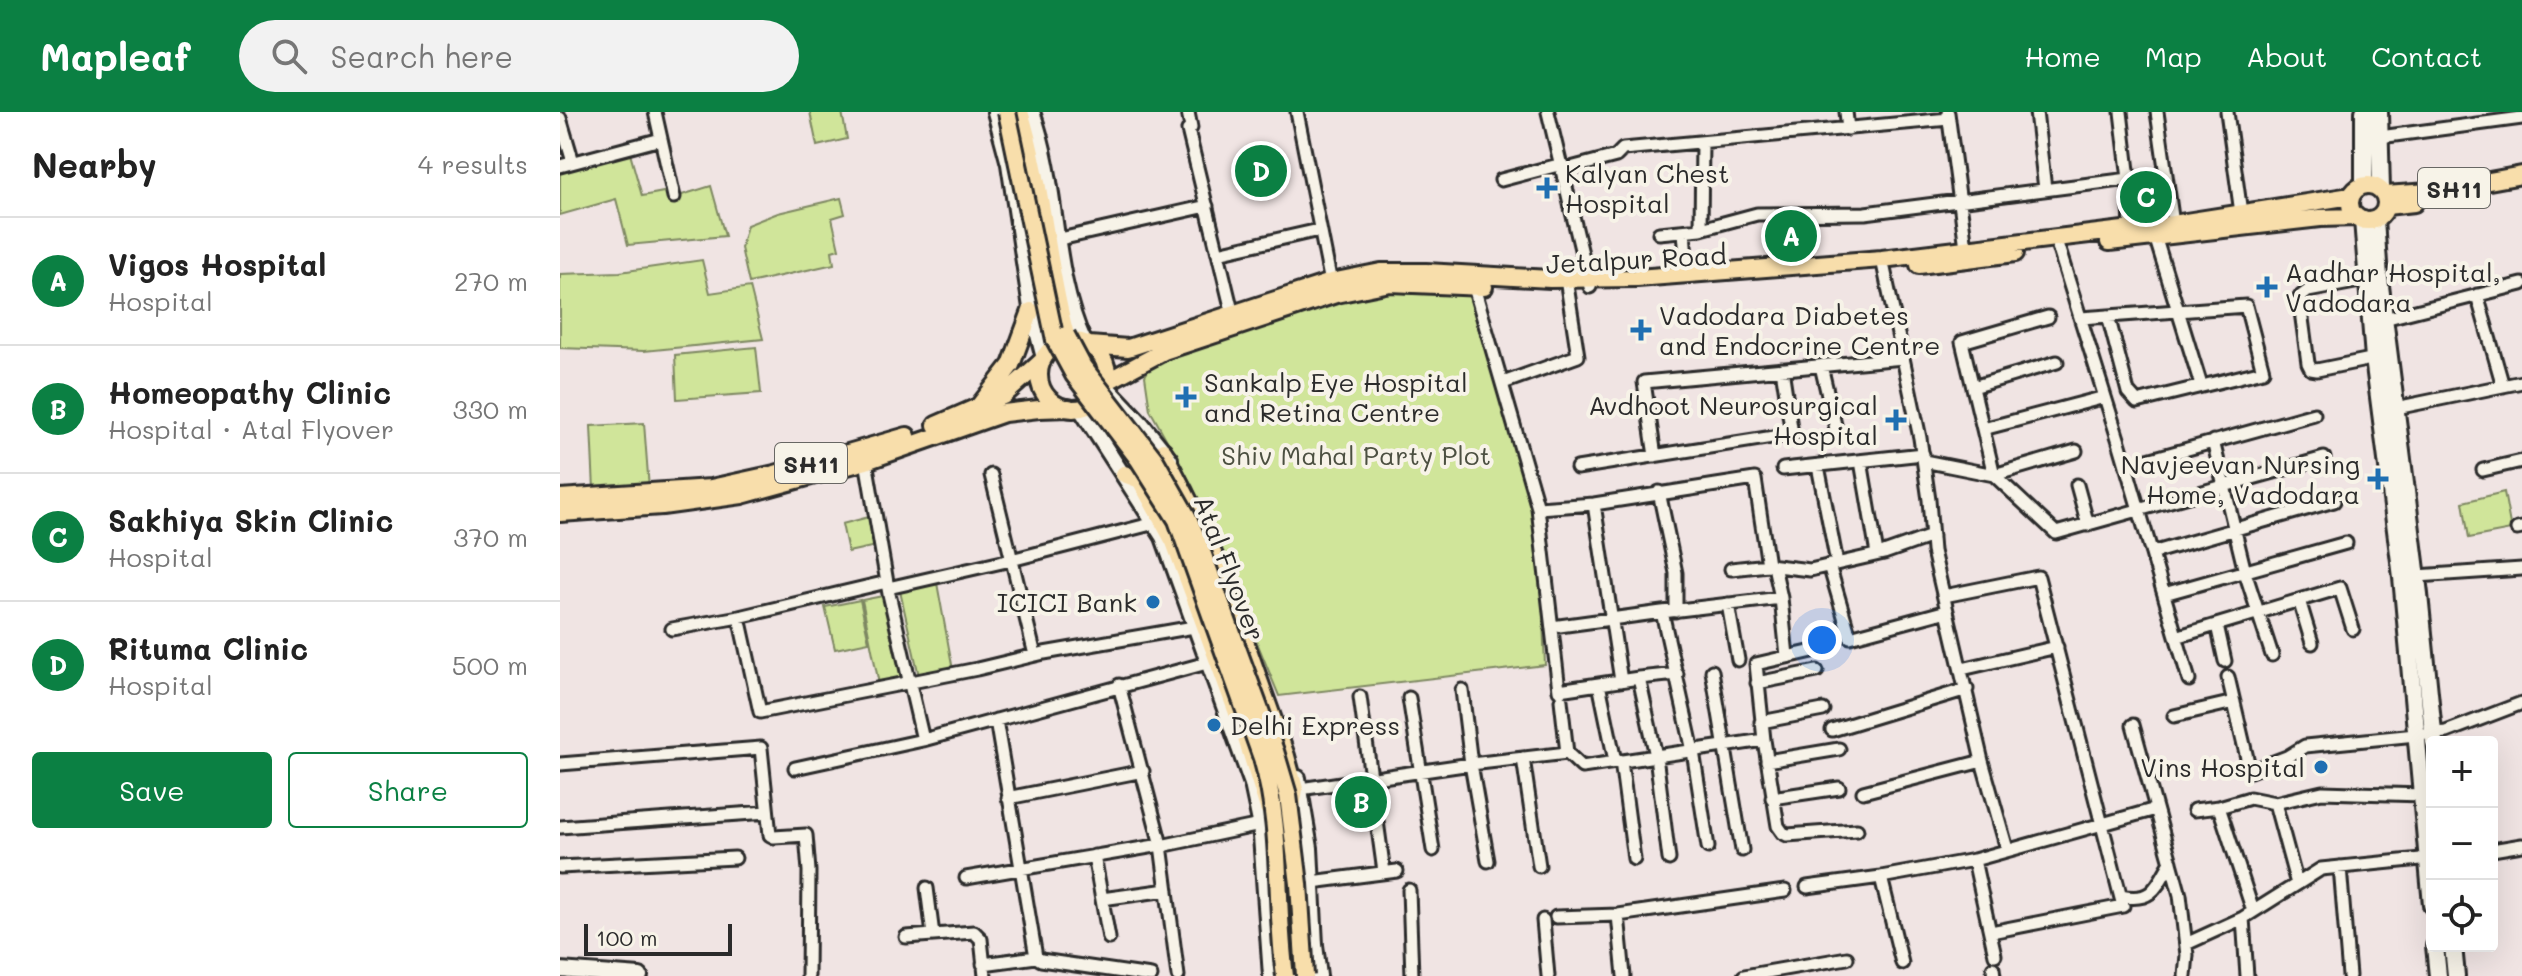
<!DOCTYPE html>
<meta charset="utf-8">
<style>
body{margin:0;font-family:Mali,sans-serif;background:#f2f2f2;color:#222}
.controls{position:absolute;right:24px;bottom:24px;display:grid;overflow:hidden;border-radius:8px;box-shadow:0 8px 32px #0002}
.controls button{width:72px;height:72px;display:grid;place-items:center;padding:0;border:0;border-bottom:2px solid #e0e0e0;background:#fff;color:#222;font:40px sans-serif}
.scale{position:absolute;left:24px;bottom:20px;width:148px;box-sizing:border-box;padding-left:8px;border:4px solid #2b2b2b;border-top:0;font-size:22px;line-height:28px;white-space:nowrap;color:#2b2b2b;-webkit-text-stroke:6px #f7f3e8;paint-order:stroke}
.you{position:absolute;left:1262px;top:528px;width:28px;height:28px;margin:-20px;border:6px solid #fff;border-radius:50%;background:#1a73e8;box-shadow:0 0 0 12px #1a73e833}
.badge{display:grid;place-items:center;width:52px;height:52px;border-radius:50%;background:#0b8043;color:#fff;font-size:26px;font-weight:700}
.pin{position:absolute;translate:-50% -50%;border:4px solid #fff;box-shadow:0 2px 8px #0006}
.list{margin:0;padding:0;list-style:none}
h2{display:flex;justify-content:space-between;align-items:center;height:104px;margin:0;padding:0 32px;font-size:34px}
h2 small{font-size:26px;font-weight:400;color:#767676}
.list li{display:grid;grid-template-columns:52px 1fr auto;gap:24px;align-items:center;box-sizing:border-box;height:128px;padding:0 32px;border-top:2px solid #e0e0e0}
.list b{display:block;font-size:30px;white-space:nowrap}
.list p{margin:0;font-size:26px;white-space:nowrap;color:#767676}
.list em{font-size:26px;font-style:normal;color:#767676}
.actions{display:flex;gap:16px;padding:24px 32px}
.actions a{flex:1;padding:18px 0;border:2px solid #0b8043;border-radius:8px;text-align:center;font-size:28px;color:#0b8043}
.actions .main{background:#0b8043;color:#fff}
.icon{flex:none;width:44px;height:44px;fill:none;stroke:currentColor;stroke-width:2;stroke-linecap:round;stroke-linejoin:round}
.map{position:relative;flex:none;width:1962px;height:864px;overflow:hidden}
header{display:flex;align-items:center;gap:48px;box-sizing:border-box;height:112px;padding:0 40px;background:#0b8043;color:#fff}
header strong{font-size:38px}
nav{display:flex;gap:44px;margin-inline-start:auto;font-size:28px}
.search{width:560px;height:72px;background:#f2f2f2;display:flex;align-items:center;gap:20px;box-sizing:border-box;padding:0 28px;border-radius:44px;color:#767676;font-size:30px}
main{display:flex}
aside{flex:1;background:#fff}
.map>svg:first-child{display:block}
</style>
<header>
<strong>Mapleaf</strong>
<div class="search"><svg class="icon" aria-label="search" viewBox="0 0 24 24"><circle cx="10" cy="10" r="6"/><path d="M15 15l6 6"/></svg>Search here</div>
<nav><a>Home</a><a>Map</a><a>About</a><a>Contact</a></nav>
</header>
<main>
<aside>
<h2>Nearby<small>4 results</small></h2>
<ul class="list">
<li><span class="badge">A</span><div><b>Vigos Hospital</b><p>Hospital</p></div><em>270 m</em></li>
<li><span class="badge">B</span><div><b>Homeopathy Clinic</b><p>Hospital · Atal Flyover</p></div><em>330 m</em></li>
<li><span class="badge">C</span><div><b>Sakhiya Skin Clinic</b><p>Hospital</p></div><em>370 m</em></li>
<li><span class="badge">D</span><div><b>Rituma Clinic</b><p>Hospital</p></div><em>500 m</em></li>
</ul>
<div class="actions"><a class="main">Save</a><a>Share</a></div>
</aside>
<div class="map">
<svg width="1962" height="864" viewBox="0 0 1962 864">
<rect width="100%" height="100%" fill="#f0e4e3"/>
<filter id="ink" filterUnits="userSpaceOnUse"><feTurbulence type="fractalNoise" baseFrequency=".0125" numOctaves="2"/><feDisplacementMap in="SourceGraphic" scale="16" xChannelSelector="R" yChannelSelector="G"/><feConvolveMatrix kernelMatrix="1 2 1 2 8 2 1 2 1" color-interpolation-filters="sRGB"/></filter>
<g filter="url(#ink)">
<!-- green -->
<path fill="#d0e59a" stroke="#7e8862" stroke-width="2" d="M250 0H282L287 27 257 34Z
M69 38 82 84 109 79 112 86 151 74 165 124 68 133 56 87 0 103V57Z
M281 86 285 102 272 106 279 137 272 139 274 152 189 171 181 136 187 113 218 101Z
M142 148 150 181 190 175 203 227 84 239 0 236V162L60 160Z
M915 170 978 396 985 553 719 584 633 375 590 298 585 264 604 230 781 178Z
M196 235 201 281 117 287 115 243Z
M84 311 89 377 34 378 31 314Z
M1944 380 1951 418 1909 426 1903 390Z
M309 405 316 434 288 440 282 412Z
M377 471 393 558 359 564 340 479Z
M328 483 347 567 319 572 302 488Z
M300 488 309 530 275 537 265 495Z"/>
<g fill="none" stroke-linecap="round" stroke-linejoin="round">
<!-- minor casing -->
<g stroke="#2b2b2b" stroke-width="17">
<path id="minor" d="M95 0 114 85
M628 0 631 16
M737 0 772 176
M988 0 1030 175
M1286 0 1288 17
M1476 0 1485 77
M1561 0 1569 67 1571 116
M1597 0 1613 112
M1667 0 1681 101
M1388 1 1407 143
M0 6 13 50
M628 18 673 203
M1820 25 1962 6
M0 54 101 27
M1003 58 1056 44 1063 37 1389 7
M941 68 1002 52
M1141 117 1197 102 1305 101 1569 67
M1124 119 1127 160
M1099 121 1141 117 1142 30
M1594 121 1641 273
M1495 125 1560 333 1629 568
M500 127 647 94
M658 141 759 118
M1322 147 1360 326 1369 388 1373 439 1422 649 1447 737
M1811 167 1748 179 1740 185V192L1748 251 1751 257 1757 258 1821 245
M912 168 978 396 999 578 1079 566 1096 644 1109 747
M1917 183 1943 274
M1488 205 1402 230 1434 363 1496 421 1764 346
M1521 206 1686 194 1703 259 1577 290 1568 280 1548 204
M1824 207 1962 172
M1261 254 1276 317
M943 271 1018 244 1006 167
M1413 275 1497 250
M1836 296 1962 270
M1423 317 1545 285
M1653 329 1685 460 1712 543
M305 343 329 482 363 628
M1095 344 1084 270 1343 246
M1301 349 1317 442
M1364 349 1434 363 1516 339
M1258 354 1277 451
M1566 354 1754 302
M1017 356 1232 322 1222 257
M1223 357 1363 342
M1923 358 1962 349
M431 363 475 543
M1517 373 1528 413
M1099 380 1116 461V499
M1034 392 1061 569
M978 396 1034 392 1195 367 1208 453
M1957 417 1962 416
M1592 441 1774 389
M1269 453 1290 525 1387 499
M1171 457 1208 453 1250 458 1324 441 1372 424
M1857 464 1962 457
M328 476 451 448 595 411
M1604 482 1786 431
M1384 484 1478 465 1563 794 1431 820
M1221 486 1227 544
M1739 488 1752 531
M1168 492 1178 548
M179 505 200 600 417 557 484 541 634 515
M1657 513 1665 549
M992 515 1102 500
M112 517 179 505 327 470
M1616 525 1780 476 1793 517
M1253 539 1196 552 1204 628 1218 714 1223 721 1227 723 1297 718
M1402 557 1497 535
M1152 559 1182 738
M1668 565 1690 659 1727 645 1745 634 1886 620 1962 591
M1079 566 1117 562
M1197 571 1257 559
M1039 572 1055 649
M559 573 601 733 618 864
M902 578 911 652 928 749
M800 585 824 760
M849 586 873 738
M1001 588 1007 641 1022 655 1204 628
M1614 604 1674 590
M436 608 476 845 481 848 591 864
M1201 610 1263 598
M1573 613 1620 783 1627 843 1625 864
M1272 618 1407 577
M963 646 979 754
M1061 649 1074 747
M1207 649 1279 637
M0 652 201 636 210 723 214 725 246 723 249 759 248 864
M235 656 363 628 647 551
M740 677 911 652 1007 641
M1303 680 1422 649
M448 686 583 659
M1212 686 1279 676
M1715 691 1737 772
M1634 698 1659 695
M0 715 207 700
M601 734 700 713
M1148 735 1133 639 1102 500 1221 486 1214 454
M1932 738 1962 733
M534 744 549 826
M1414 748 1435 843
M0 755 175 746
M1780 755 1789 864
M1321 765 1342 851
M406 766 601 733
M752 770 837 759
M1247 775 1321 765 1414 748 1596 697
M367 776 373 823
M849 778 852 864
M1561 784C1593 791 1597 774 1611 750
M542 787 607 778
M1693 799 1659 695 1690 686 1715 691 1762 680 1863 683
M1058 803 1064 864
M996 805 1058 803 1225 779
M1683 806 1687 864
M983 808 988 864
M346 825 414 820 421 827 425 864
M1626 832 1683 806 1761 757 1871 746
M423 852 476 845
M1433 856 1434 864
M1184 864 1287 846"/>
</g>
<!-- tertiary casing -->
<g stroke="#2b2b2b" stroke-width="20">
<path id="tertiary" d="M435 0 449 52 471 196 484 246
M472 0C499 74 491 158 524 230
M547 275 582 312 610 347
M520 296 603 425 692 672 700 710 711 864
M738 666 750 736 755 833 759 864
M0 858 80 864"/>
</g>
<!-- secondary casing -->
<g stroke="#2b2b2b" stroke-width="22">
<path id="secondary" d="M1804 0V73
M1819 0 1821 78
M1803 108 1814 246 1842 465 1872 793
M1815 108 1819 166 1859 482 1874 630
M1875 834 1878 864
M1893 834 1896 864"/>
</g>
<!-- primary casing -->
<g stroke="#2b2b2b" stroke-width="22">
<path id="primary" d="M460 0C483 73 486 150 506 223
M1790 91a18 18 0 1 1 36 0a18 18 0 1 1-36 0Z
M1825 83 1869 80 1962 63
M1826 94 1854 91
M1549 130 1760 106 1797 105
M1359 153 1455 141
M479 263a34 34 0 1 1 68 0a34 34 0 1 1-68 0Z
M529 233 568 236 771 170 821 160H866L990 167 1077 166 1322 147 1613 112 1791 84
M548 269 604 239 776 182 830 171 924 175
M419 294 451 253 471 199
M376 313 443 284 481 250
M603 339 642 415 657 451 726 644 735 677 732 696
M564 362 580 368 614 430 684 620 708 696
M0 386 151 376 215 362 347 324
M0 401 102 394 182 383 306 349 444 301 479 297 509 296"/>
</g>
<!-- minor -->
<use href="#minor" stroke="#f7f3e8" stroke-width="11"/>
<!-- tertiary -->
<use href="#tertiary" stroke="#f7f3e8" stroke-width="14"/>
<!-- secondary -->
<use href="#secondary" stroke="#f7f3e8" stroke-width="16"/>
<!-- primary -->
<use href="#primary" stroke="#f8deab" stroke-width="16"/>
<!-- primary-bridge casing -->
<g stroke="#2b2b2b" stroke-width="22" stroke-linecap="butt">
<path id="primary-bridge" d="M447 0 495 228 514 263 579 348 617 408 702 646C723 717 715 791 725 864
M506 223 523 255 595 348 628 406 639 432 715 639 728 683 739 772 745 864"/>
</g>
<!-- primary-bridge -->
<use href="#primary-bridge" stroke="#f8deab" stroke-width="16"/>
</g>
</g>
<!-- markers -->
<g fill="#1f6fb2" stroke="#f7f3e8" stroke-width="3">
<path d="M983 64h8v8h8v8h-8v8h-8v-8h-8v-8h8z"/>
<path d="M1703 163h8v8h8v8h-8v8h-8v-8h-8v-8h8z"/>
<path d="M1077 206h8v8h8v8h-8v8h-8v-8h-8v-8h8z"/>
<path d="M622 273h8v8h8v8h-8v8h-8v-8h-8v-8h8z"/>
<path d="M1332 296h8v8h8v8h-8v8h-8v-8h-8v-8h8z"/>
<path d="M1814 355h8v8h8v8h-8v8h-8v-8h-8v-8h8z"/>
<circle cx="593" cy="490" r="8"/>
<circle cx="654" cy="613" r="8"/>
<circle cx="1761" cy="655" r="8"/>
</g>
<g text-anchor="middle" dominant-baseline="central" stroke-width="8" stroke-linejoin="round" paint-order="stroke">
<!-- shield labels -->
<g fill="#f7f3e8" stroke="#686764" stroke-width="2">
<rect x="1858" y="56" width="72" height="40" rx="6"/>
<rect x="215" y="331" width="72" height="40" rx="6"/>
</g>
<g font-size="24" font-weight="bold" fill="#2b2b2b">
<text x="1894" y="76">SH11</text>
<text x="251" y="351">SH11</text>
</g>
<!-- poi labels -->
<g font-size="26" fill="#2b2b2b" stroke="#f7f3e8" text-anchor="start">
<text x="1005" y="61">Kalyan Chest<tspan x="1005" dy="30">Hospital</tspan></text>
<text x="1725" y="160">Aadhar Hospital,<tspan x="1725" dy="30">Vadodara</tspan></text>
<text x="1099" y="203">Vadodara Diabetes<tspan x="1099" dy="30">and Endocrine Centre</tspan></text>
<text x="644" y="270">Sankalp Eye Hospital<tspan x="644" dy="30">and Retina Centre</tspan></text>
<text x="1318" y="293" text-anchor="end">Avdhoot Neurosurgical<tspan x="1318" dy="30">Hospital</tspan></text>
<text x="1800" y="352" text-anchor="end">Navjeevan Nursing<tspan x="1800" dy="30">Home, Vadodara</tspan></text>
<text x="577" y="490" text-anchor="end">ICICI Bank</text>
<text x="670" y="613">Delhi Express</text>
<text x="1745" y="655" text-anchor="end">Vins Hospital</text>
</g>
<!-- street labels -->
<g font-size="26" fill="#2b2b2b" stroke="#f7f3e8">
<text transform="translate(1076 147) rotate(-3)">Jetalpur Road</text>
<text transform="translate(670 456) rotate(69)">Atal Flyover</text>
</g>
<!-- park labels -->
<g font-size="26" fill="#4c5041" stroke="#f7f3e8">
<text x="796" y="343">Shiv Mahal Party Plot</text>
</g>
</g>
</svg>
<div class="controls">
<button>+</button>
<button>−</button>
<button><svg class="icon" aria-label="locate" viewBox="0 0 24 24"><circle cx="12" cy="12" r="6"/><path d="M12 2v4M12 18v4M2 12h4M18 12h4"/></svg></button>
</div>
<div class="scale">100 m</div>
<div class="you"></div>
<div class="pin badge" style="left:1231px;top:124px">A</div>
<div class="pin badge" style="left:801px;top:690px">B</div>
<div class="pin badge" style="left:1586px;top:85px">C</div>
<div class="pin badge" style="left:701px;top:59px">D</div>
</div>
</main>
